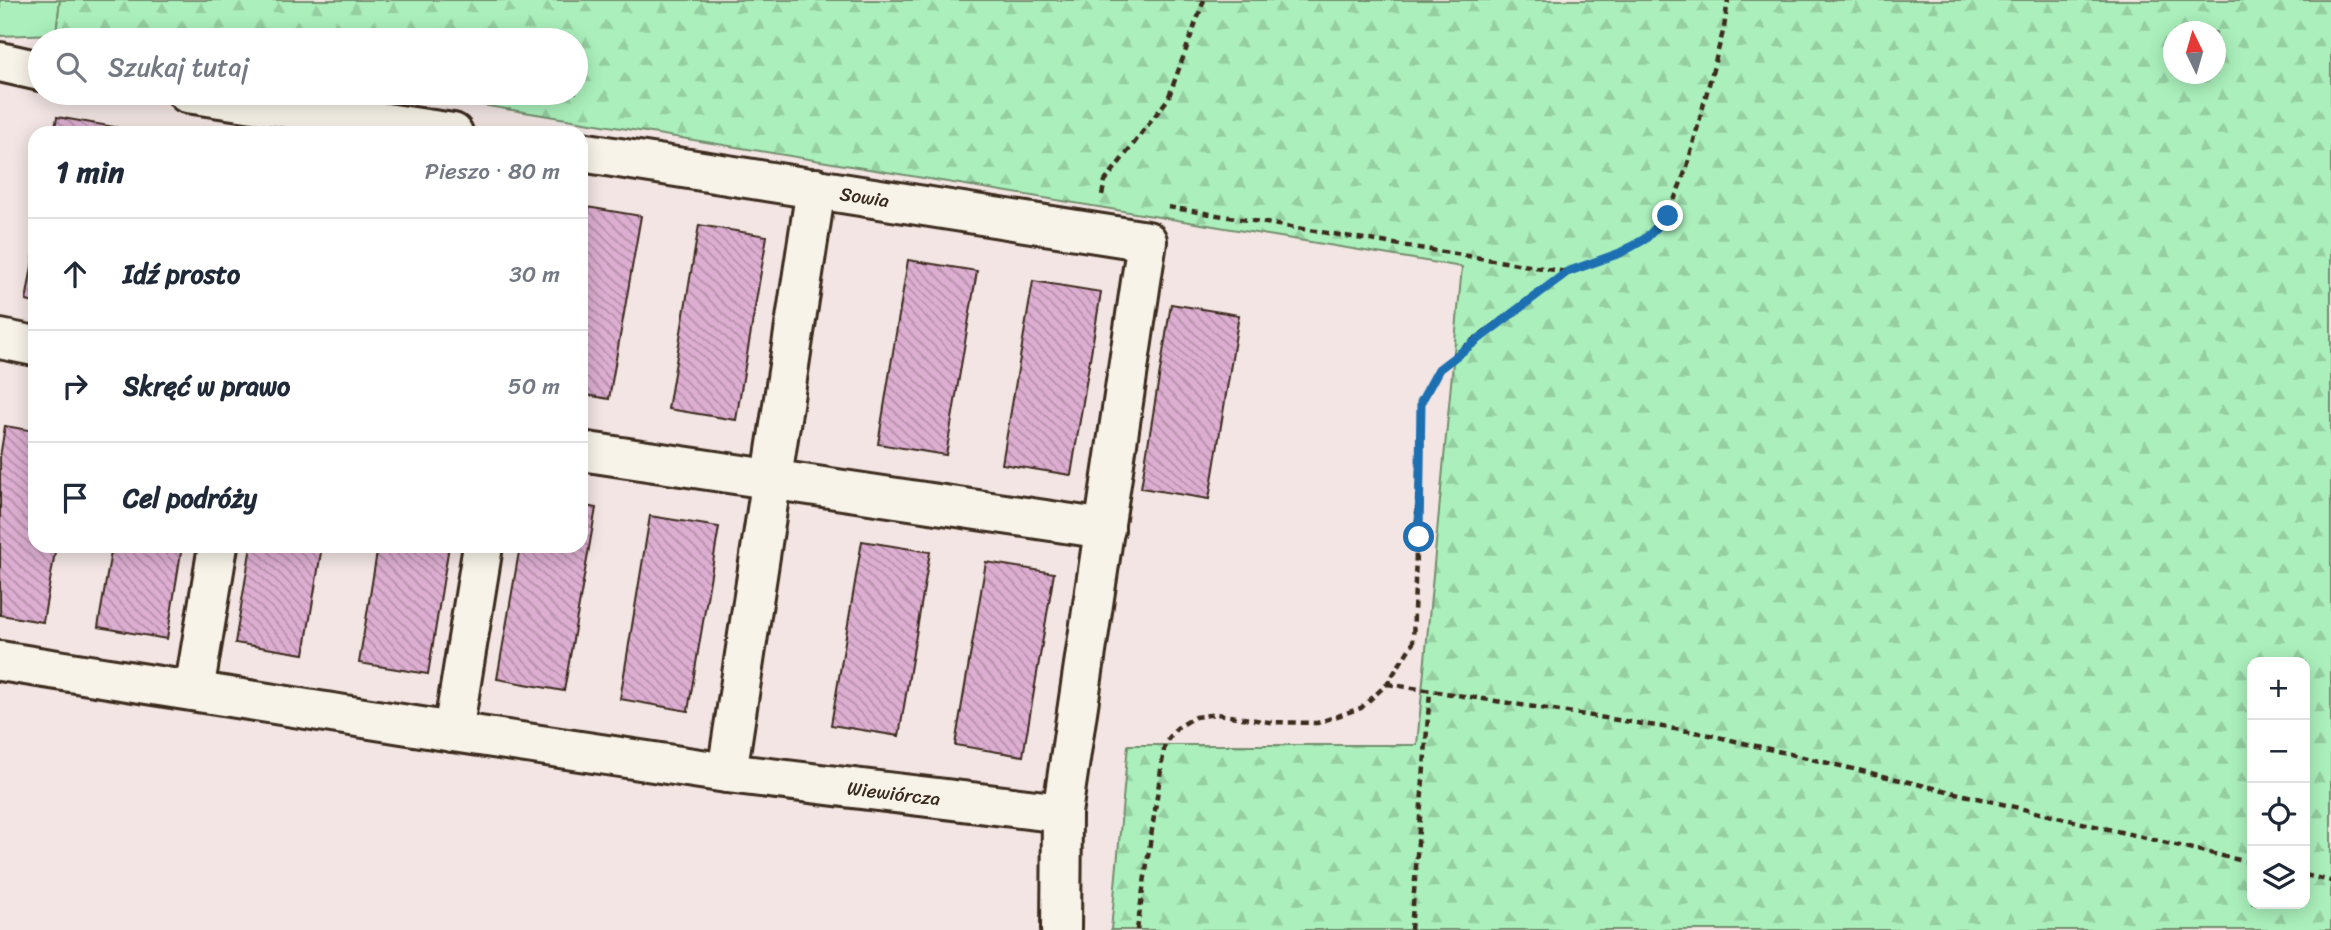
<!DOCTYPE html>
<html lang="pl">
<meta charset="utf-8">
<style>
body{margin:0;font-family:Sriracha,sans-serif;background:#f2f2f3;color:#1f2937}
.controls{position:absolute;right:21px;bottom:21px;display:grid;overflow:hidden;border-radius:14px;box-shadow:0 4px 18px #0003}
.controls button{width:63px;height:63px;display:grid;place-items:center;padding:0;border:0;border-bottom:2px solid #e0e1e3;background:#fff;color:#1f2937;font:35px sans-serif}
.compass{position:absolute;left:2163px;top:21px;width:63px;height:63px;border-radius:50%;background:#fff;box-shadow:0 4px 18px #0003;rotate:355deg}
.stop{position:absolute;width:21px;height:21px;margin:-16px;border:5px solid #1f6fb2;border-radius:50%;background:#fff}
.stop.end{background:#1f6fb2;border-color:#fff;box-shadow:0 2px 7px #0008}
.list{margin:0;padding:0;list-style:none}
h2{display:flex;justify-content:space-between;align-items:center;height:91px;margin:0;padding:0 28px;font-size:30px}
h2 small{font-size:23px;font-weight:400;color:#747a83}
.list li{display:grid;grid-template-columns:46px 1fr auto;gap:21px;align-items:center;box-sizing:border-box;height:112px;padding:0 28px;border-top:2px solid #e0e1e3}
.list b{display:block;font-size:26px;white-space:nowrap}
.list em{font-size:23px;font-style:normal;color:#747a83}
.icon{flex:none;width:38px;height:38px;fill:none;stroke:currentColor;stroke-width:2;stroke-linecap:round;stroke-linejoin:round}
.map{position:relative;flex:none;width:2331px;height:930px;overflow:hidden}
.search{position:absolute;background:#fff;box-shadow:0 4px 18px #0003;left:28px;top:28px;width:560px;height:77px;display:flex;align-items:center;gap:18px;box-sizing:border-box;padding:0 24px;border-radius:38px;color:#747a83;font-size:26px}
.panel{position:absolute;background:#fff;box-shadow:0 4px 18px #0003;left:28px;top:126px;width:560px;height:427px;border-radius:21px}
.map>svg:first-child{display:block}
</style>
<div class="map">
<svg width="2331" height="930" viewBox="0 0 2331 930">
<defs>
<pattern id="forest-firs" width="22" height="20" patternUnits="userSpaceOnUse" patternTransform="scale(1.75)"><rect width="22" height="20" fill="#abf0bc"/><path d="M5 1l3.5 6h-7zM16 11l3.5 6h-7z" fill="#94cea1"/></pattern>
<pattern id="building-back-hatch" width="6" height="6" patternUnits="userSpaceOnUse" patternTransform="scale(1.75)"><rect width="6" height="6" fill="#ddaed1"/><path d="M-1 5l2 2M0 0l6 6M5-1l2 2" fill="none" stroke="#b48ea9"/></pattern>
</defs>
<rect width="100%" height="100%" fill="#f2e5e3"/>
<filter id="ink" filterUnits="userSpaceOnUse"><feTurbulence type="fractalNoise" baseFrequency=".0143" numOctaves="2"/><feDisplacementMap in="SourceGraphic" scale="14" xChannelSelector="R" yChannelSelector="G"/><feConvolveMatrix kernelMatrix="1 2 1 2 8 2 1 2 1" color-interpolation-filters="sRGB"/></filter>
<g filter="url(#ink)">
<!-- green -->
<path fill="#abf0bc" stroke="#738d6d" stroke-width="2" d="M0 0H60L56 34 0 36Z"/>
<!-- forest -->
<path fill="url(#forest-firs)" stroke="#738d6d" stroke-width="2" fill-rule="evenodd" d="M60 0H2331V930H1111L1128 745H1417L1462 267 409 93H576V40H92L56 34ZM2174 32H2216V74H2174ZM2252 662H2305V904H2252Z"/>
<!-- building -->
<path fill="url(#building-back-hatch)" stroke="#3b2a1e" stroke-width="2" d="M57 117 126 129 125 133H54Z
M581 206 641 216 609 399 581 394Z
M699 225 767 236 736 420 668 409Z
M35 249V303L26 301Z
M908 260 977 271 946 455 878 444Z
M1033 281 1101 292 1071 475 1002 464Z
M1171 304 1239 315 1209 499 1141 488Z
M5 426 35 431V546H56L43 622 0 615V457Z
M581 505 596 508 564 691 497 679 520 546H581Z
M650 516 719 527 688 711 620 699Z
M862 541 930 552 899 736 831 725Z
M112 546H182L167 639 98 627Z
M251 546H322L304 654 235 643Z
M378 546H449L428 674 359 663Z
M986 562 1054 573 1023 756 955 745Z"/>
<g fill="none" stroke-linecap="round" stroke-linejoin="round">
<!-- minor casing -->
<g stroke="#3b2a1e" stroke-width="44">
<g id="minor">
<path d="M0 62 40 71"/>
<path d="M187 93 453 133"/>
<path id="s1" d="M581 152 1147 241 1062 813 1061 930"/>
<path d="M0 339 35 346"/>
<path d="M581 451 1105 529"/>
<path d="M483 546 453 732 727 773 816 188"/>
<path d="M0 661 453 732"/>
<path d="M194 691 218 546"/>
<path id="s2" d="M727 773 1062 813"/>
</g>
</g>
<!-- path -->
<path stroke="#3b2a1e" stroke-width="4.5" stroke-dasharray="7 5" stroke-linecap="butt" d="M1102 195 1105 181 1168 99 1204 0
M1168 207 1566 272
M1387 684 1701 733 2252 863
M2305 875 2331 881
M1137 930 1165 743 1177 728 1195 717 1217 714 1269 722 1317 723 1361 708 1387 684 1413 643 1421 402 1439 369 1473 340 1567 273 1620 253 1645 239 1668 216 1687 167 1724 28 1728 0
M1411 930 1430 692"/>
<!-- minor -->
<use href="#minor" stroke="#f7f3e8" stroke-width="38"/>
</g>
</g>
<g fill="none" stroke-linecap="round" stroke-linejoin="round" filter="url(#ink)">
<!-- route -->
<path stroke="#1f6fb2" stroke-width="9" d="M1419 537 1421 402 1439 369 1567 272 1620 253 1645 239 1668 216"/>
</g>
<g text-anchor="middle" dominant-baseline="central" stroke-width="5" stroke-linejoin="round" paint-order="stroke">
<!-- street labels -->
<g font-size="19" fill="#3b2a1e" stroke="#f7f3e8">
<text stroke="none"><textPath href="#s1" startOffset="287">Sowia</textPath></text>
<text stroke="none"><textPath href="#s2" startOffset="168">Wiewiórcza</textPath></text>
</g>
</g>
</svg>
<div class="controls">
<button>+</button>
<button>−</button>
<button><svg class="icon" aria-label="locate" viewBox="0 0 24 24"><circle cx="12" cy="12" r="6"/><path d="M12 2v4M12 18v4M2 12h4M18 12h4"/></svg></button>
<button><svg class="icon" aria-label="layers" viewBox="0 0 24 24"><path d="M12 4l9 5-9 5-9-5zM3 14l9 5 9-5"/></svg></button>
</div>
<svg class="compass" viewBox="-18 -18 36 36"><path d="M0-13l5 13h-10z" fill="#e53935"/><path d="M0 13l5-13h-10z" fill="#747a83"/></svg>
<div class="stop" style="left:1419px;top:537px"></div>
<div class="stop end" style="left:1668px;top:216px"></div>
<div class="search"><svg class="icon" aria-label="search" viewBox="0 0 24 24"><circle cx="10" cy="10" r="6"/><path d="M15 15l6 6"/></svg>Szukaj tutaj</div>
<section class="panel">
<h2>1 min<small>Pieszo · 80 m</small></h2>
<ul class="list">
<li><svg class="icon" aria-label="ahead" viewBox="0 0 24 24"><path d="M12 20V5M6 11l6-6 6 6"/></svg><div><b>Idź prosto</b></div><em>30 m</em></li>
<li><svg class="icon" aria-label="right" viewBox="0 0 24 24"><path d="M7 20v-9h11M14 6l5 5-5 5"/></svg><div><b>Skręć w prawo</b></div><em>50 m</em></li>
<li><svg class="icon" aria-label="arrive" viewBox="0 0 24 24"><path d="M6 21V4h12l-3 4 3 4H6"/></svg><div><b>Cel podróży</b></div></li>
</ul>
</section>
</div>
